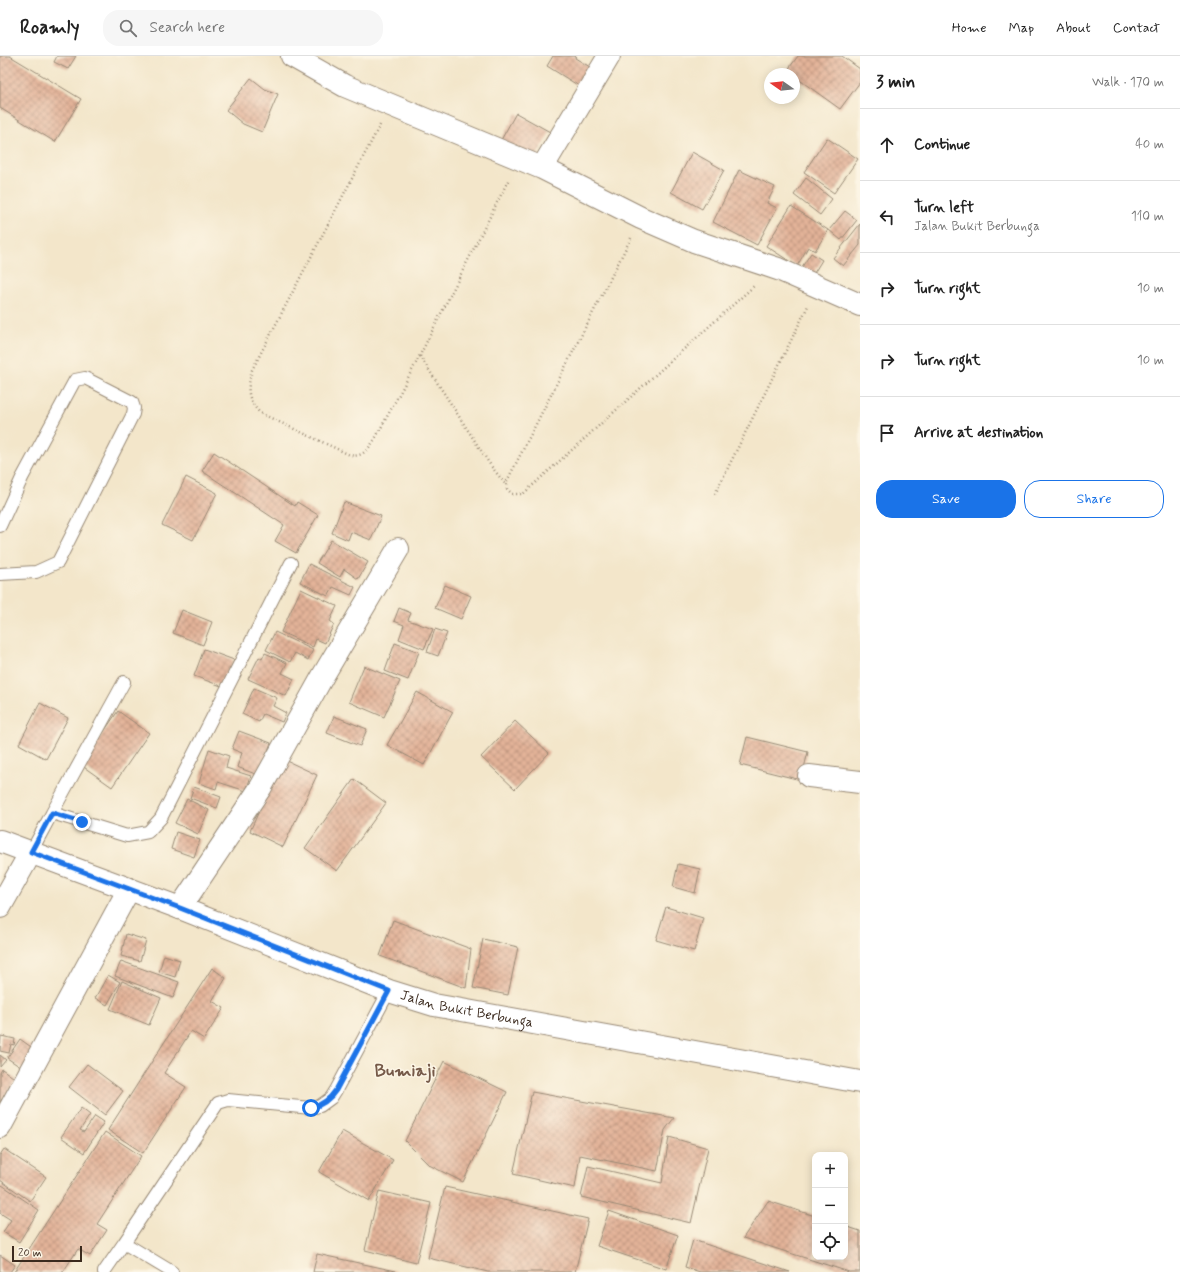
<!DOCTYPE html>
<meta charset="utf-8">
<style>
body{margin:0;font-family:Mynerve,sans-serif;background:#f6f6f6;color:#222}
.controls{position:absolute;right:12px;bottom:12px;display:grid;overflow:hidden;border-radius:8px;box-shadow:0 2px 10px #0003}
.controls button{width:36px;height:36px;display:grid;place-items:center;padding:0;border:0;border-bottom:1px solid #e0e0e0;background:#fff;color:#222;font:20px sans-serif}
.compass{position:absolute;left:764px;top:12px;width:36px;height:36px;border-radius:50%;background:#fff;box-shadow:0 2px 10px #0003;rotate:284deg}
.scale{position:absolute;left:12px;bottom:10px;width:70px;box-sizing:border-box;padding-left:4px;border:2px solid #3b2a1e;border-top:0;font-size:11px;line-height:14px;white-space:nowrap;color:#3b2a1e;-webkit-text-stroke:3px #fcf5e5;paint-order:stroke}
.stop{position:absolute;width:12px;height:12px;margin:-9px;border:3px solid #1a73e8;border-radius:50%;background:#fff}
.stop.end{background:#1a73e8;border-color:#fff;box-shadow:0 1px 4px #0008}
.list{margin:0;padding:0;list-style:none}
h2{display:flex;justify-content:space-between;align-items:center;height:52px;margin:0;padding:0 16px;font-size:17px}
h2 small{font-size:13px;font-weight:400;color:#767676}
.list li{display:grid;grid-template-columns:26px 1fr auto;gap:12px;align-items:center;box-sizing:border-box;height:72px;padding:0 16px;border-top:1px solid #e0e0e0}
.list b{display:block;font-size:15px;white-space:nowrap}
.list p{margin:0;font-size:13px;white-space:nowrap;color:#767676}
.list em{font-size:13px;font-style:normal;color:#767676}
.actions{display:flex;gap:8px;padding:12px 16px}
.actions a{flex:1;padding:9px 0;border:1px solid #1a73e8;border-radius:16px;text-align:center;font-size:14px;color:#1a73e8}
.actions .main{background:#1a73e8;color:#fff}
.icon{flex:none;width:22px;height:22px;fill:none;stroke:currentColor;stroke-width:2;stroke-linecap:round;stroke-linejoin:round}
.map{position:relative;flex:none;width:860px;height:1216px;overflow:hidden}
header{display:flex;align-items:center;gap:24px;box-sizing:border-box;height:56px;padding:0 20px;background:#fff;border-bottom:1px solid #e0e0e0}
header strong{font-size:19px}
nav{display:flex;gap:22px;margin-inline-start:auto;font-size:14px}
.search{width:280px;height:36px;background:#f6f6f6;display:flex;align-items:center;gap:10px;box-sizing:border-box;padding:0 14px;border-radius:16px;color:#767676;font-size:15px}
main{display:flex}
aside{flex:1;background:#fff}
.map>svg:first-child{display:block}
</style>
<header>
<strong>Roamly</strong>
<div class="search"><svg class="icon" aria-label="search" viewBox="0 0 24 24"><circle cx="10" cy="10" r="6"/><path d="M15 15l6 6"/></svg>Search here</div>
<nav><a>Home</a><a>Map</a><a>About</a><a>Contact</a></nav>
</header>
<main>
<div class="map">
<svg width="860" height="1216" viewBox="0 0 860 1216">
<defs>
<pattern id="building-cross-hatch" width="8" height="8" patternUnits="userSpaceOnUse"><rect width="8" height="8" fill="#e3b399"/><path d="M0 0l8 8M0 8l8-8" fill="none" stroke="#b9927c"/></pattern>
</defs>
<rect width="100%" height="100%" fill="#fcf5e5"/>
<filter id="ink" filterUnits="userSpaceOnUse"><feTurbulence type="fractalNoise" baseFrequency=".025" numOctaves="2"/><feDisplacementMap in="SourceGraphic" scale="8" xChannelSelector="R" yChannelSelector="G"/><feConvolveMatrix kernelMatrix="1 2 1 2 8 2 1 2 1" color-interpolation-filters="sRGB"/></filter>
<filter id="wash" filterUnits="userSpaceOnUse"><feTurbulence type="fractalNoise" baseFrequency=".012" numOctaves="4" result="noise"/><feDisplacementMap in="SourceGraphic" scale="16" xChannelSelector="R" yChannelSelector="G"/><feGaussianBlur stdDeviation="0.9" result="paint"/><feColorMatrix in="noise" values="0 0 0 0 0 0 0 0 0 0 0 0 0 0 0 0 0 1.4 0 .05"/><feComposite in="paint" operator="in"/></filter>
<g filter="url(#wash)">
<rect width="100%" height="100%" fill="#f3e6ca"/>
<g id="blocks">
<!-- building -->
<path fill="url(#building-cross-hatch)" d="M0 0H10L81 43 55 86 0 52Z
M57 0H76L68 13 54 6Z
M553 0H576L575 2 590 11 579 30 547 10Z
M798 0H842L860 13V26L840 53 787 15Z
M251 22 265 33 278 38 262 76 243 68 226 54Z
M516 57 550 76 535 103 501 84Z
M827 82 858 103 834 137 804 116Z
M692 96 724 114 702 153 671 136Z
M739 114 775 131 767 147 777 152 757 189 713 166Z
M806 122 832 143 820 159 794 139Z
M791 150 828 174 815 195 808 191 797 210 766 190Z
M845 155 857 164 841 184 829 174Z
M860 168V189L843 210 833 202Z
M811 197 822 204 811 222 800 214Z
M214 396 295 450 297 446 318 459 296 497 275 485 284 469 202 415Z
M186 421 217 437 193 484 162 469Z
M344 446 381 460 371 484 351 476 348 484 332 477Z
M331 484 368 506 358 523 344 513 340 521 317 507Z
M309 508 355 531 351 539 333 531 328 540 300 526Z
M445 529 471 540 461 563 435 552Z
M301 533 337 550 330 565 334 568 325 587 316 583 313 591 281 576Z
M399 552 411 557 408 564 433 573 424 593 399 583 404 569 394 565Z
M182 554 212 566 203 589 173 577Z
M435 573 447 577 438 600 427 596Z
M275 576 313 594 308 604 295 597 290 606 266 594Z
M395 587 419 596 408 624 385 615Z
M204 593 234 604 224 631 194 620Z
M265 597 287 607 282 617 294 623 286 640 248 623 259 601 262 603Z
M364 610 400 625 384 661 349 646Z
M254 632 277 642 273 650 286 657 282 666 263 658 259 666 242 658Z
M417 636 453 656 424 709 387 689Z
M40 647 68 662 46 703 19 688Z
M118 655 149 677 112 731 81 709Z
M334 660 367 673 360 690 327 677Z
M515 665 549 697 515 733 481 701Z
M239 675 271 687 258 719 237 711 242 697 232 693Z
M747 681 808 696 801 724 740 709Z
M209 693 229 700 226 712 251 720 246 735 218 726 216 733 199 727Z
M283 703 317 719 283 791 250 775Z
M354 723 386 747 337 815 305 792Z
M194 731 221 741 217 752 190 742Z
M187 743 209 754 198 778 175 767Z
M176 776 200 784 194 801 171 793Z
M678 808 700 813 695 837 673 831Z
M666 851 703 862 694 895 656 884Z
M393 864 471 893 466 932 380 900Z
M126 878 146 884 140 905 121 900Z
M483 883 518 891 508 939 473 932Z
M164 899 180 904 175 921 159 916Z
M121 905 179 926 173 942 115 920Z
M212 912 226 922 212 945 224 952 204 983 191 975 164 1017 186 1031 143 1097 108 1074Z
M108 919 120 926 107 949 95 942Z
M122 925 161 942 149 969 110 953Z
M1 980 15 983 14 989 11 988 9 997 0 995Z
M20 983 38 996 25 1014 7 1002Z
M0 999 6 1004 0 1011Z
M444 1005 507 1036 463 1126 429 1109 405 1085Z
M87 1008 123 1035 105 1059 69 1031Z
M2 1013 17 1024 0 1046V1017Z
M532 1036 674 1062 665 1074 657 1115 580 1099 575 1132 513 1118Z
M81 1052 90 1059 80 1074 84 1076 95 1060 104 1066 84 1097 61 1081Z
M342 1075 393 1104 369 1145 319 1116Z
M105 1076 141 1100 97 1168 107 1174 90 1200 78 1193 63 1216H14Z
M669 1081 708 1092 691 1167 581 1141 588 1110 662 1127Z
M4 1093 46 1121 30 1145 0 1124V1099Z
M2 1129 39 1154 19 1186 3 1176 11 1164 0 1157V1131Z
M445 1131 588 1163 575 1216H488L428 1202Z
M379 1135 431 1147 416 1207 365 1194Z
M768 1145 815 1160V1201H845V1170L860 1175V1216H849L743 1182Z
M609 1155 678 1179 666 1213 597 1190Z
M693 1184 790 1216H700L685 1211Z
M317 1198 396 1215V1216H313Z
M0 1199 15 1209 10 1216H0Z"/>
</g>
</g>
<g filter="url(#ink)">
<use href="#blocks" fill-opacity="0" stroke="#978874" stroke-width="1"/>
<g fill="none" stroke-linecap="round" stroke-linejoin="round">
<!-- lane casing -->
<g stroke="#978874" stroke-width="14">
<path id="lane" d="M0 470 22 422 75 324 85 322 132 346 134 352 133 358 58 506 36 516 0 518
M52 757 124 626
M31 796 52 757 127 780 148 776 161 762 291 507
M104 1216 124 1187
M172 1216 124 1187 218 1047 228 1044 311 1052 320 1050 331 1042 336 1034 389 935"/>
</g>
<!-- street casing -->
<g stroke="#978874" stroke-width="24">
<path id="street" d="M292 0 345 30 542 112 641 162 694 185 778 213 860 249
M542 112 609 0
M809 720 860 726
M0 851 31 796
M180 852 261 731 324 618 398 493
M0 1071 129 833"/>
</g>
<!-- primary casing -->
<g stroke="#978874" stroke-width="24">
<g id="primary">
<path id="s1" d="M0 785 180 852 389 935 434 949 860 1026"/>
</g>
</g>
<!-- path -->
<path stroke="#978874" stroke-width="2.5" stroke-dasharray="1 3" stroke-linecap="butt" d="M380 69 252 314C247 333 246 342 260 357L350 399C363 402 369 392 375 383L416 307 509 123
M631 182 507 425V433L512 438H523L754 230
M420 300 491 410 506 429
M715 438 808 250"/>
<!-- lane -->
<use href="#lane" stroke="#fff" stroke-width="12"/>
<!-- street -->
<use href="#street" stroke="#fff" stroke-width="22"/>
<!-- primary -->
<use href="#primary" stroke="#fff" stroke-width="22"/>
</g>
</g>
<g fill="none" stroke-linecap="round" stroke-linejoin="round" filter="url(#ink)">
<!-- route -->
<path stroke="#1a73e8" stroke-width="5" d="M82 766 52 757 31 796 180 852 389 935 336 1034C330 1043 323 1049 311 1052"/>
</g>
<g text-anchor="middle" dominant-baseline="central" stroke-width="3" stroke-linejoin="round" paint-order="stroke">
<!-- street labels -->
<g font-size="14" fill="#3b2a1e" stroke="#fcf5e5">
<text stroke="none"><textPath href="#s1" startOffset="497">Jalan Bukit Berbunga</textPath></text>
</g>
<!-- district labels -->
<g font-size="18" font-weight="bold" fill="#765a49" stroke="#fcf5e5">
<text x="405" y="1015">Bumiaji</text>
</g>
</g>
</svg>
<div class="controls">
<button>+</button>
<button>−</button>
<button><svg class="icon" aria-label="locate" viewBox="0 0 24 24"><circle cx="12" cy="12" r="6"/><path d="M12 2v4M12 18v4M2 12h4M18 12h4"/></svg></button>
</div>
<svg class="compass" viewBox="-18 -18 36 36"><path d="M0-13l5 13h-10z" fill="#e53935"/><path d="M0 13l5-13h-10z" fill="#767676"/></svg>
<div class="scale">20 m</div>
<div class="stop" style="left:311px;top:1052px"></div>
<div class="stop end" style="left:82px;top:766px"></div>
</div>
<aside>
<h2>3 min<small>Walk · 170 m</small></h2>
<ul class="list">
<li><svg class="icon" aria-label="ahead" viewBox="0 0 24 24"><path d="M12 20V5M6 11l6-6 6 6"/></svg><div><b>Continue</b></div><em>40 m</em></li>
<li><svg class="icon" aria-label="left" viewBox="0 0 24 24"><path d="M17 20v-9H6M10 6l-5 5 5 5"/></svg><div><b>Turn left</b><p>Jalan Bukit Berbunga</p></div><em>110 m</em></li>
<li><svg class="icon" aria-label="right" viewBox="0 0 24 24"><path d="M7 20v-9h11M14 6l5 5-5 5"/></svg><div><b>Turn right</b></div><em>10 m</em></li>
<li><svg class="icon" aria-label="right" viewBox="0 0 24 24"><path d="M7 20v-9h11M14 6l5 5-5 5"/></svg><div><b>Turn right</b></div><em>10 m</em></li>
<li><svg class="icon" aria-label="arrive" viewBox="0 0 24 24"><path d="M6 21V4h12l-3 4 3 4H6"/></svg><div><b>Arrive at destination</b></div></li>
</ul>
<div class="actions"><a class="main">Save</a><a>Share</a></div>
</aside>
</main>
